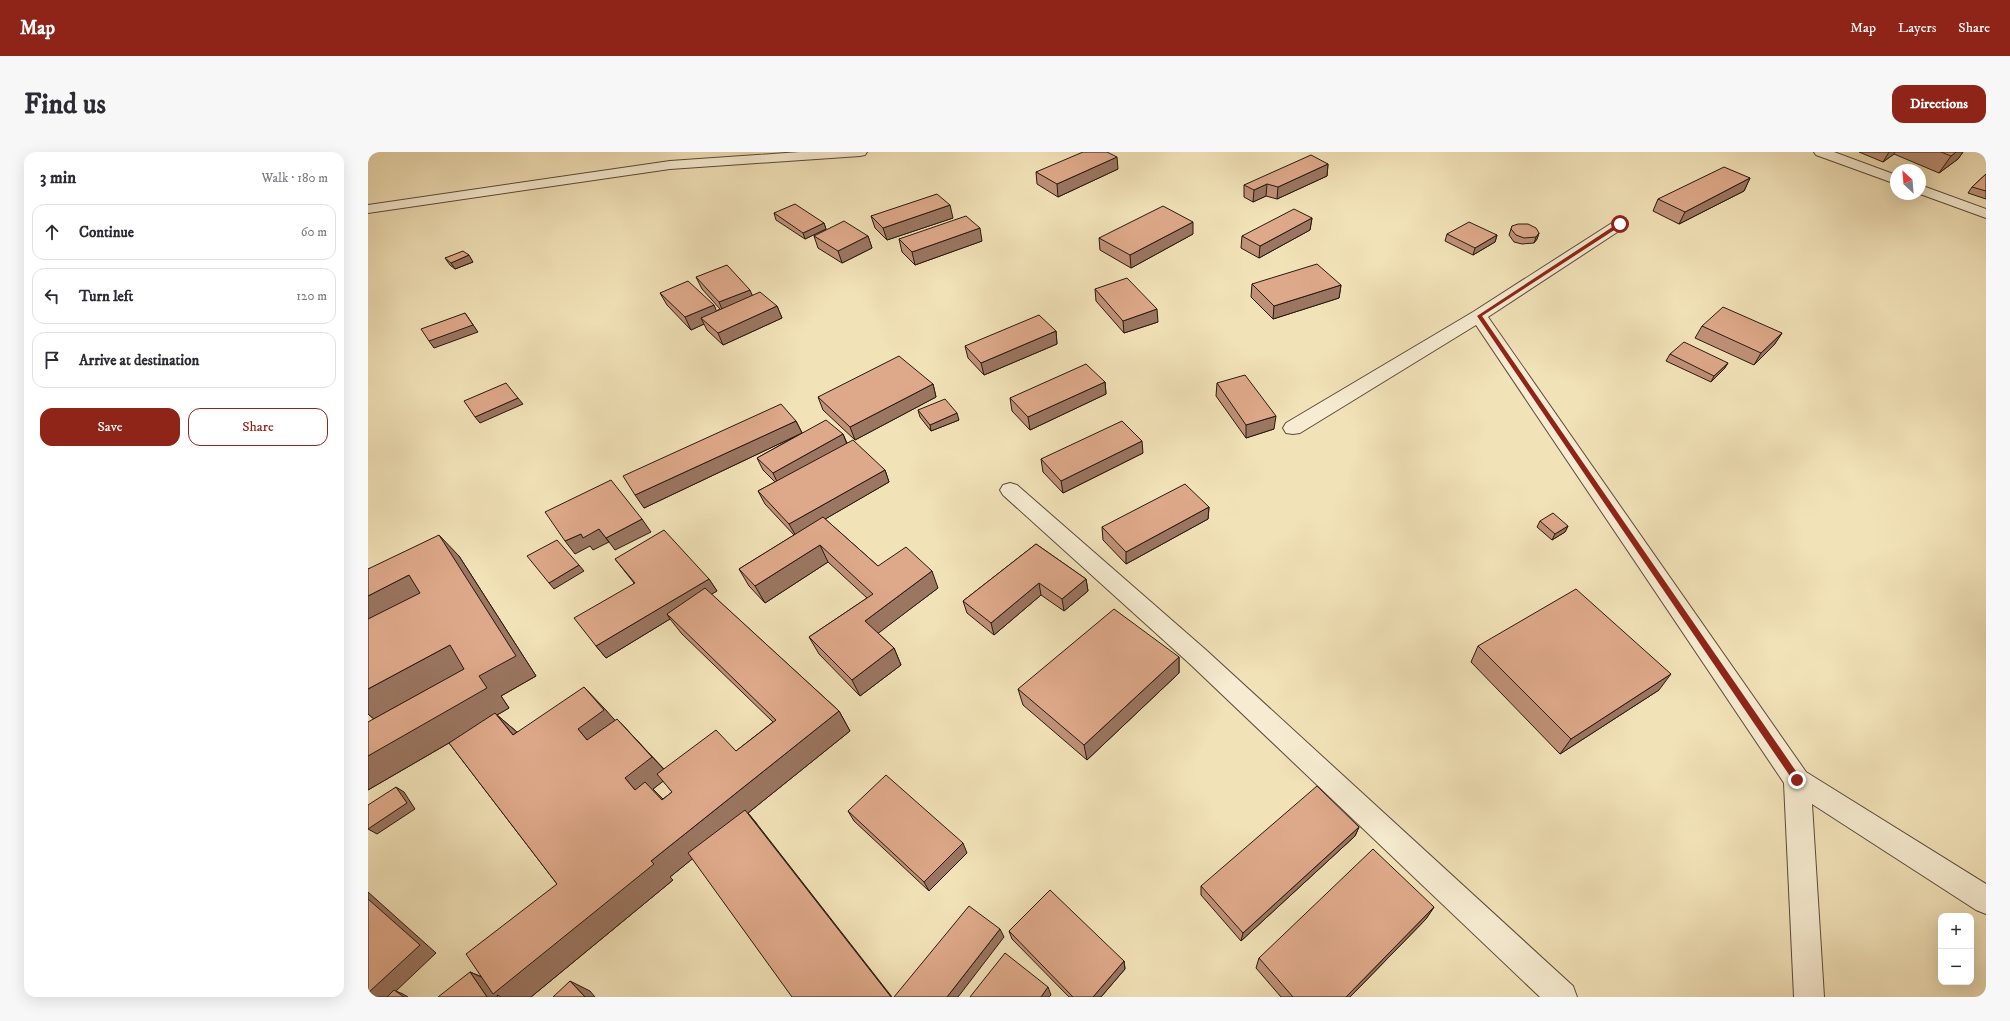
<!DOCTYPE html>
<meta charset="utf-8">
<style>
body{margin:0;font-family:"IM FELL DW Pica",serif;background:#f7f7f7;color:#2b2b33}
.controls{position:absolute;right:12px;bottom:12px;display:grid;overflow:hidden;border-radius:8px;box-shadow:0 4px 16px #0002}
.controls button{width:36px;height:36px;display:grid;place-items:center;padding:0;border:0;border-bottom:1px solid #e1e1e2;background:#fff;color:#2b2b33;font:20px sans-serif}
.compass{position:absolute;left:1522px;top:12px;width:36px;height:36px;border-radius:50%;background:#fff;box-shadow:0 4px 16px #0002;rotate:334deg}
.stop{position:absolute;width:12px;height:12px;margin:-9px;border:3px solid #8f2418;border-radius:50%;background:#fff}
.stop.end{background:#8f2418;border-color:#fff;box-shadow:0 1px 4px #0008}
.list{margin:0;padding:0;list-style:none}
h2{display:flex;justify-content:space-between;align-items:center;height:52px;margin:0;padding:0 16px;font-size:17px}
h2 small{font-size:13px;font-weight:400;color:#7c7c81}
.list li{display:grid;grid-template-columns:26px 1fr auto;gap:12px;align-items:center;box-sizing:border-box;height:56px;margin:0 8px 8px;padding:0 8px;border:1px solid #e1e1e2;border-radius:12px}
.list b{display:block;font-size:15px;white-space:nowrap}
.list em{font-size:13px;font-style:normal;color:#7c7c81}
.actions{display:flex;gap:8px;padding:12px 16px}
.actions a{flex:1;padding:9px 0;border:1px solid #8f2418;border-radius:12px;text-align:center;font-size:14px;color:#8f2418}
.actions .main{background:#8f2418;color:#fff}
.icon{flex:none;width:22px;height:22px;fill:none;stroke:currentColor;stroke-width:2;stroke-linecap:round;stroke-linejoin:round}
.map{position:relative;flex:none;width:1618px;height:845px;overflow:hidden;border-radius:12px}
header{display:flex;align-items:center;gap:24px;box-sizing:border-box;height:56px;padding:0 20px;background:#8f2418;color:#fff}
header strong{font-size:19px}
nav{display:flex;gap:22px;margin-inline-start:auto;font-size:14px}
.intro{display:flex;align-items:center;justify-content:space-between;box-sizing:border-box;height:96px;padding:0 24px}
h1{margin:0;font-size:28px}
.button{padding:10px 18px;border-radius:12px;background:#8f2418;color:#fff;font-size:14px;font-weight:700}
main{display:flex;gap:24px;padding:0 24px}
aside{flex:1;background:#fff;border-radius:12px;box-shadow:0 4px 16px #0002}
.map>svg:first-child{display:block}
</style>
<header>
<strong>Map</strong>
<nav><a>Map</a><a>Layers</a><a>Share</a></nav>
</header>
<div class="intro"><h1>Find us</h1><a class="button">Directions</a></div>
<main>
<aside>
<h2>3 min<small>Walk · 180 m</small></h2>
<ul class="list">
<li><svg class="icon" aria-label="ahead" viewBox="0 0 24 24"><path d="M12 20V5M6 11l6-6 6 6"/></svg><div><b>Continue</b></div><em>60 m</em></li>
<li><svg class="icon" aria-label="left" viewBox="0 0 24 24"><path d="M17 20v-9H6M10 6l-5 5 5 5"/></svg><div><b>Turn left</b></div><em>120 m</em></li>
<li><svg class="icon" aria-label="arrive" viewBox="0 0 24 24"><path d="M6 21V4h12l-3 4 3 4H6"/></svg><div><b>Arrive at destination</b></div></li>
</ul>
<div class="actions"><a class="main">Save</a><a>Share</a></div>
</aside>
<div class="map">
<svg width="1618" height="845" viewBox="0 0 1618 845">
<rect width="100%" height="100%" fill="#f2e2b8"/>
<filter id="stains"><feTurbulence type="fractalNoise" baseFrequency=".005" numOctaves="4"/><feColorMatrix values="0 0 0 0 .2 0 0 0 0 .09 0 0 0 0 .02 0 0 0 .5 -.17"/></filter>
<radialGradient id="worn" r=".72"><stop offset=".6" stop-color="#630" stop-opacity="0"/><stop offset="1" stop-color="#630" stop-opacity=".3"/></radialGradient>
<g fill="none" stroke-linecap="round" stroke-linejoin="round">
<!-- minor casing -->
<g stroke="#5a4b39" stroke-width="2">
<path id="minor" d="M432 0H499L497 3 492 4 302 17 0 61V53L302 9Z
M1446 0H1466L1528 23V32L1448 3Z
M1552 33 1618 57V66L1552 42Z
M1252 67 1257 69 1260 72 1257 75 1120 165 1438 620 1618 732V762L1608 758 1444 652 1456 845H1426L1416 631 1108 173 932 281 925 282 918 281 915 276 918 271 1105 160 1247 69Z
M642 331 649 333 838 498 1205 834 1209 845H1172L822 512 635 343 632 338 635 333Z"/>
</g>
<!-- minor -->
<use href="#minor" fill="#f7ecd1" fill-rule="evenodd"/>
</g>
<!-- wall -->
<path fill="#bf9177" stroke="#28190f" fill-rule="evenodd" d="M1491 0H1595L1590 7 1571 21 1526 2 1515 10Z
M960 12 959 24 909 47 898 44 885 50 876 45V33Z
M750 17 690 45 669 32 668 20Z
M1618 22V47L1600 41 1604 35Z
M1382 26 1376 39 1311 72 1285 59 1290 47Z
M406 61 456 71 458 77 437 87 408 68Z
M503 64 585 66 519 88 507 76Z
M944 66 942 78 891 106 873 96 874 84Z
M1144 74 1171 81 1169 87 1166 91 1154 92 1146 90 1141 83Z
M825 82 763 116 732 98 731 86Z
M1079 82 1129 83 1127 90 1105 103 1077 89Z
M446 84H500L504 96 474 111 450 96Z
M531 87 614 89 547 113 534 100Z
M77 106 105 110 87 117 82 113Z
M328 125 384 143 409 154 414 166 355 193 339 178 336 172 323 178 299 153 292 141 346 153 348 159 352 157 334 137Z
M884 132 973 133 971 146 905 167 883 145Z
M727 137 790 170 756 181 728 149Z
M1334 174 1414 181 1406 193 1386 213 1327 186Z
M688 179 689 192 616 223 600 206 597 194Z
M1302 202 1360 211 1356 217 1343 230 1298 209Z
M737 230 738 242 662 278 644 259 642 246Z
M849 231 906 277 878 286 848 244Z
M565 232 568 245 487 288 455 258 450 245Z
M550 258 591 268 563 279 552 265Z
M428 269 434 281 475 282 479 291 517 318 521 330 457 367 510 414 570 436 510 481 526 496 533 513 492 544 451 502 441 485 499 446 460 410 397 451 381 434 371 417 426 383 397 352 390 339 407 330 395 318 389 306 432 282 276 356Z
M775 301 695 341 675 320 673 307Z
M841 355 840 367 758 412 735 388 734 375Z
M1172 369 1200 374 1197 380 1184 388 1169 375Z
M668 392 718 427 720 439 696 459 673 443 626 483 599 461 595 449Z
M91 404 168 524 133 544 141 556 129 563 149 580 235 555 247 569 249 567 296 617 368 599 405 570 314 482 302 467 238 506 228 494 266 431 247 407 341 427 349 439 343 442 471 559 482 579 380 661 389 672 324 707 302 725 305 728 163 845H133L129 843 102 820 114 825 189 732 81 591 0 638 6 567 0 562V417ZM295 629 304 640 295 647 285 637Z
M1110 494 1291 538 1192 602 1103 510Z
M811 505V521L719 608 655 553 650 537Z
M480 659 599 701 561 739 486 669Z
M991 675 987 684 873 789 833 743V734Z
M1066 755 1058 767 982 845H913L888 816 891 806Z
M641 779 756 809 757 817 733 845H701L644 787Z"/>
<!-- shaded-wall -->
<path fill="#9b7661" stroke="#28190f" d="M1521 0H1527L1526 2 1515 10Z
M1588 0H1595L1590 7 1571 21 1583 4Z
M749 5 750 17 690 45 689 32Z
M960 12 959 24 909 47 910 35Z
M1382 26 1376 39 1311 72 1317 60Z
M899 32 898 44 885 50 886 38Z
M582 53 585 66 519 88 515 76Z
M944 66 942 78 891 106 892 94Z
M825 70V82L763 116 762 103Z
M456 71 458 77 437 87 435 81Z
M612 76 614 89 547 113 544 100Z
M1171 81 1169 87 1166 91 1168 85Z
M1129 83 1127 90 1105 103 1107 96Z
M500 84 504 96 474 111 470 99Z
M101 103 105 110 87 117 83 111Z
M973 133 971 146 905 167 906 154Z
M382 138 387 150 356 162 351 150Z
M346 153 351 165 333 166 336 172 323 178 317 165Z
M409 154 414 166 355 193 350 181Z
M789 157 790 170 756 181 755 169Z
M97 161 110 180 66 196 61 189Z
M688 179 689 192 616 223 613 211Z
M1414 181 1406 193 1386 213 1393 201Z
M1360 211 1356 217 1343 230 1346 224Z
M737 230 738 242 662 278 660 265Z
M565 232 568 245 487 288 482 275Z
M150 246 155 252 112 271 107 265Z
M589 261 591 268 563 279 562 273Z
M908 264 906 277 878 286V273Z
M428 269 434 281 276 356 267 343Z
M475 282 480 295 411 334 405 321Z
M774 289 775 301 695 341 693 329Z
M517 318 521 330 428 384 421 372Z
M841 355 840 367 758 412V400Z
M274 367 283 380 247 398 238 386Z
M1200 374 1197 380 1184 388 1187 382Z
M231 377 241 390 225 398 222 394 207 402 197 389 213 382Z
M71 383 91 404 168 524 133 544 141 556 129 563 149 580 145 583 129 563 0 638V604L111 524Z
M452 393 460 410 397 451 387 434Z
M211 413 216 419 186 437 181 431Z
M564 419 570 436 504 486 497 469Z
M41 423 63 444 0 477V444Z
M341 427 349 439 303 466 299 462 302 467 238 506 228 494Z
M718 427 720 439 696 459 694 447Z
M671 431 673 443 626 483 623 471Z
M82 493 104 513 6 567 0 562V537Z
M526 496 533 513 492 544 484 528Z
M811 505V521L719 608 716 593Z
M1303 522 1291 538 1192 602 1203 587Z
M216 535 235 555 255 577 219 588 210 577Z
M471 559 482 579 380 661 389 672 524 845H523L380 662 302 725 305 728 163 845H133L129 843 130 845H119L102 820 118 827 283 709Z
M249 567 302 624 285 637 296 648 311 665 267 638 257 626Z
M28 635 36 640 47 657 9 682 0 677Z
M991 675 987 684 873 789 875 781Z
M595 691 599 701 561 739 556 730Z
M0 740 68 801 28 839 35 842 40 845H0Z
M1066 755 1058 767 982 845H978Z
M632 777 636 785 590 845H579Z
M756 809 757 817 733 845H725Z
M202 829 222 839 227 845H217Z
M680 835 683 843 681 845H673Z"/>
<!-- building -->
<path fill="#dea98a" stroke="#28190f" d="M715 0H739L749 5 689 32 668 20Z
M1573 0H1588L1583 4Z
M943 3 960 12 910 35 899 32 886 38 876 33Z
M1356 15 1382 26 1317 60 1290 47Z
M1618 22V39L1604 35Z
M569 42 582 53 515 76 503 64Z
M427 52 456 71 435 81 406 61Z
M795 54 825 70 762 103 731 86Z
M926 57 944 66 892 94 874 84Z
M598 64 612 76 544 100 531 87Z
M476 69 500 84 470 99 446 84Z
M1101 70 1129 83 1107 96 1079 82Z
M1150 72H1160L1168 76 1171 81 1168 85 1156 86 1148 83 1143 77 1144 74Z
M95 99 101 103 83 111 77 106Z
M949 112 973 133 906 154 884 132Z
M359 113 382 138 351 150 328 125Z
M759 126 789 157 755 169 727 137Z
M320 129 346 153 317 165 292 141Z
M392 140 409 154 350 181 333 166Z
M1355 155 1414 181 1393 201 1334 174Z
M97 161 105 173 61 189 53 177Z
M671 163 688 179 613 211 597 194Z
M1316 190 1360 211 1346 224 1302 202Z
M531 204 565 232 482 275 450 245Z
M718 212 737 230 660 265 642 246Z
M877 223 908 264 878 273 849 231Z
M138 231 150 246 107 265 96 249Z
M577 247 589 261 562 273 550 258Z
M413 252 428 269 267 343 255 324Z
M458 268 475 282 405 321 389 306Z
M754 269 774 289 693 329 673 307Z
M485 288 517 318 421 372 390 339Z
M243 328 274 367 238 386 231 377 215 386 213 382 197 389 177 360Z
M817 332 841 355 758 400 734 375Z
M1185 361 1200 374 1187 382 1172 369Z
M455 365 510 414 538 395 564 419 497 469 526 496 484 528 441 485 505 442 452 393 387 434 371 417Z
M296 378 341 427 228 494 206 466 267 431 247 407Z
M71 383 148 504 111 524 119 536 0 604V570L96 517 82 493 0 537V467L52 441 41 423 0 444V417Z
M189 388 211 413 181 431 159 404Z
M668 392 718 427 694 447 671 431 623 471 595 449Z
M337 436 471 559 283 709 286 712 125 842 98 802 189 732 81 591 127 561 145 583 216 535 236 558 210 577 219 588 249 567 284 605 257 626 267 638 277 630 294 648 304 640 289 622 348 578 368 599 408 568 299 462Z
M1208 437 1303 522 1203 587 1110 494Z
M746 457 811 505 716 593 650 537Z
M518 623 595 691 556 730 480 659Z
M949 634 991 675 875 781 833 734Z
M28 635 39 651 0 677V653Z
M377 658 523 845H424L320 701Z
M1005 697 1066 755 978 845H925L891 806Z
M682 738 756 809 725 845H705L641 779Z
M0 747 52 793 0 841Z
M601 754 632 777 579 845H526Z
M637 801 680 835 673 845H602Z
M102 820 119 845H70Z
M202 829 217 845H185Z
M26 838 36 845H19Z"/>
<!-- route -->
<path fill="#8f2418" d="M1252 70 1254 73 1114 164 1432 625 1433 628 1429 631 1426 630 1109 164Z"/>
<rect width="100%" height="100%" filter="url(#stains)"/>
<rect width="100%" height="100%" fill="url(#worn)"/>
</svg>
<div class="controls">
<button>+</button>
<button>−</button>
</div>
<svg class="compass" viewBox="-18 -18 36 36"><path d="M0-13l5 13h-10z" fill="#e53935"/><path d="M0 13l5-13h-10z" fill="#7c7c81"/></svg>
<div class="stop" style="left:1252px;top:72px"></div>
<div class="stop end" style="left:1429px;top:628px"></div>
</div>
</main>
